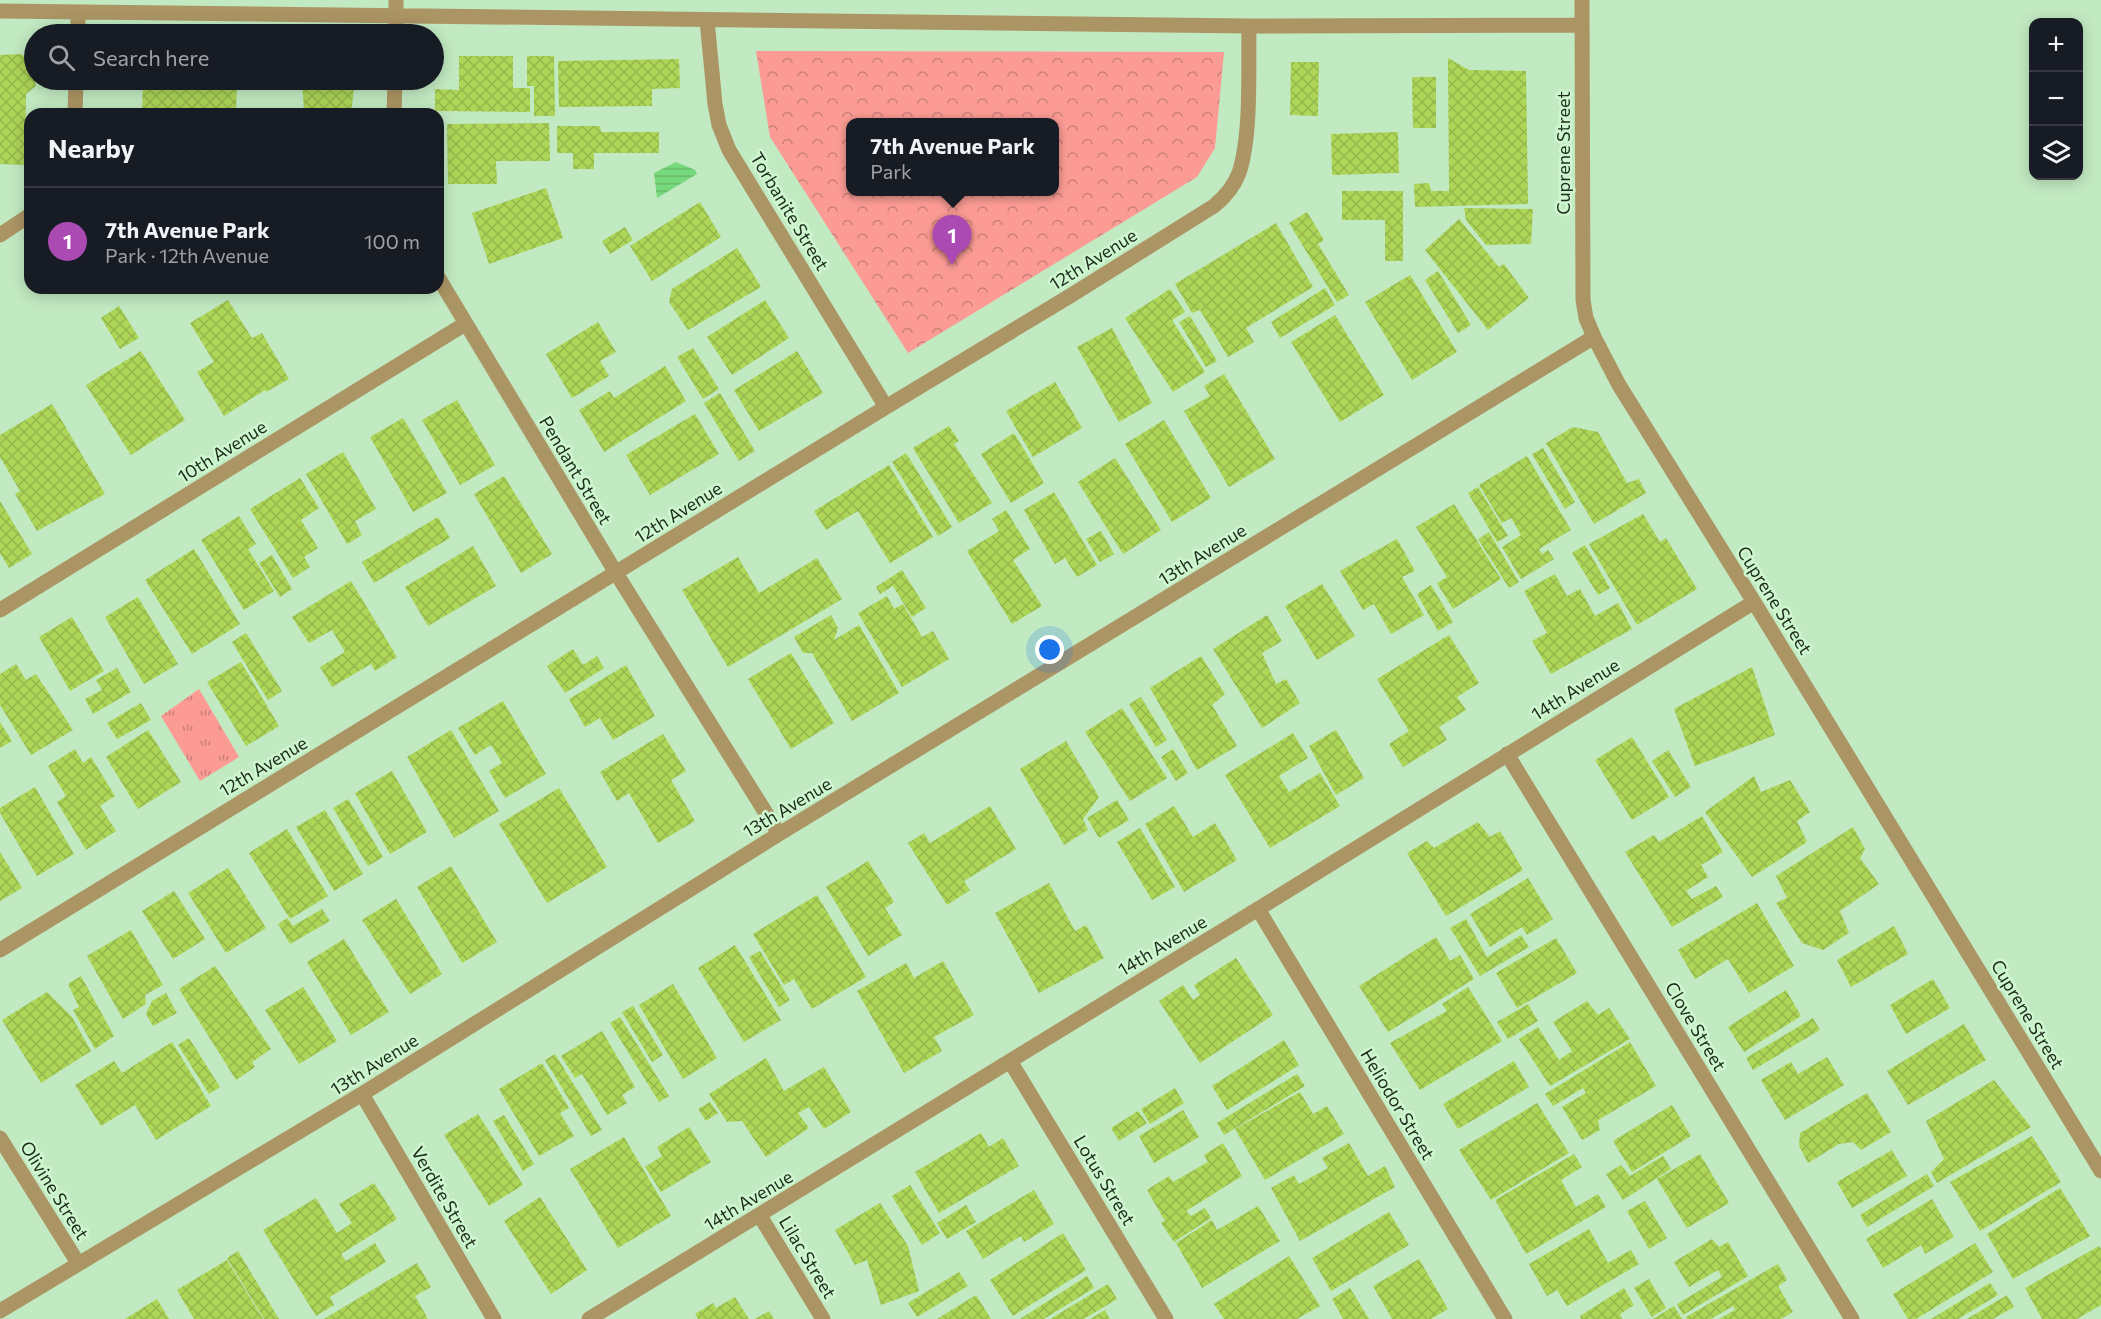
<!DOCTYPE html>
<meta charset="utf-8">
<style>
body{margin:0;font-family:Commissioner,sans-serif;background:#242831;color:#f1f3f6}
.controls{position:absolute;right:18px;top:18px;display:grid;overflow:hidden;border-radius:12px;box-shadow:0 3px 15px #0003}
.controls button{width:54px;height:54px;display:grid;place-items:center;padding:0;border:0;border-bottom:2px solid #363941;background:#171b24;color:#f1f3f6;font:30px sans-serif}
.you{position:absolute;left:1050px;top:650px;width:21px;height:21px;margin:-15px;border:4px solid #fff;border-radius:50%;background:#1a73e8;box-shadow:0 0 0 9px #1a73e833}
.badge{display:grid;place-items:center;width:39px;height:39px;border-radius:50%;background:#ab4ab2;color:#fff;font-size:20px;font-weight:700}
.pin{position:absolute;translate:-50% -50px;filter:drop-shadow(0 2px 3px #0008)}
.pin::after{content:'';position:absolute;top:32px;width:21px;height:18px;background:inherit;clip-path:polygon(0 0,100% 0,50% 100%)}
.popup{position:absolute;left:846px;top:118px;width:213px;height:78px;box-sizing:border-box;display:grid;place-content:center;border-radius:12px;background:#171b24;filter:drop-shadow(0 2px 4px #0005);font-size:20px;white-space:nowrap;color:#9ea1a6}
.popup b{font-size:22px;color:#f1f3f6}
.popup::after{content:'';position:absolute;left:50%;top:100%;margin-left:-12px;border:12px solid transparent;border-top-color:#171b24}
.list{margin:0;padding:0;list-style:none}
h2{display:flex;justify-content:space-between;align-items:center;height:78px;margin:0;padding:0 24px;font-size:26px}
h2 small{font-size:20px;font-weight:400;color:#9ea1a6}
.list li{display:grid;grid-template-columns:39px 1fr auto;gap:18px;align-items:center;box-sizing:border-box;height:108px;padding:0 24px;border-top:2px solid #363941}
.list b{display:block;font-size:22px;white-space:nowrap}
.list p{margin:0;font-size:20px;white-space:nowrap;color:#9ea1a6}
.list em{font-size:20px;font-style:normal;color:#9ea1a6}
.icon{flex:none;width:33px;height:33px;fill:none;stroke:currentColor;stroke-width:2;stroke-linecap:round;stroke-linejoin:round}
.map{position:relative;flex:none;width:2101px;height:1319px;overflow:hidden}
.search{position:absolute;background:#171b24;box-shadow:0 3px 15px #0003;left:24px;top:24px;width:420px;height:66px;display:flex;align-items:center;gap:15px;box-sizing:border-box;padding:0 21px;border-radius:33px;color:#9ea1a6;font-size:22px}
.panel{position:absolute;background:#171b24;box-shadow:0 3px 15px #0003;left:24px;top:108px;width:420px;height:186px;border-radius:18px}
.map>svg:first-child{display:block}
</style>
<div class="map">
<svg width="2101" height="1319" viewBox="0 0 2101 1319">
<defs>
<pattern id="grass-tufts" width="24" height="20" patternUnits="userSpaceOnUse" patternTransform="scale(1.5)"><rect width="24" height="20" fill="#fb9b94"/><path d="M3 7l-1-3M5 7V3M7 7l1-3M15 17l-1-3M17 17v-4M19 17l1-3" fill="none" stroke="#ca7f78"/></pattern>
<pattern id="park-crowns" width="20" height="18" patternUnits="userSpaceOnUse" patternTransform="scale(1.5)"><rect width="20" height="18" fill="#fb9b94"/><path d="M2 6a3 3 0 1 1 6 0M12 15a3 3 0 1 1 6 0" fill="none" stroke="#ca7f78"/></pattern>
<pattern id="water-rules" width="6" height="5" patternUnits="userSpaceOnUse" patternTransform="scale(1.5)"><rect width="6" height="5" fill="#76d97b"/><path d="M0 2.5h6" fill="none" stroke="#66ba6a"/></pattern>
<pattern id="building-cross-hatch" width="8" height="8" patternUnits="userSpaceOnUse" patternTransform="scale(1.5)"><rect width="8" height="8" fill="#add557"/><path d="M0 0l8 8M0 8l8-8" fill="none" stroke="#94b74b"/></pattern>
</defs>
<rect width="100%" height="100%" fill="#c2eac2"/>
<!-- grass -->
<path fill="url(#grass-tufts)" d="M199 689 239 757 200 781 161 716Z"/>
<!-- park -->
<path fill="url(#park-crowns)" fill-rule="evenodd" d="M756 51 1224 52 1215 148 1197 177 908 353 770 137ZM850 122H1054V192H850Z"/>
<!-- water -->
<path fill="url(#water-rules)" d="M676 162 695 170 697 174 657 198 654 173Z"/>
<!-- building -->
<path fill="url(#building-cross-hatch)" d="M21 54 31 61 36 86 26 94 25 165 0 164V55Z
M459 56H513V88H530V112L435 111V89L459 90Z
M527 56H554L555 116H534V86H527Z
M1448 58 1469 70 1526 71 1528 204 1415 207 1414 184 1429 183 1431 191H1449Z
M679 59 680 88 652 89V106L559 107 558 61Z
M1291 62H1319L1318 116 1290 115Z
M1412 77H1436V128H1413Z
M143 80H237L236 114H142Z
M302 80H355L351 114H260V112L304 111Z
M549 123 550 161H496L497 184H448L447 124Z
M557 126H600L601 132H659V153H594V169H573V153H557Z
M1398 132 1399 173 1332 175 1331 134Z
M546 188 563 238 489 264 472 213Z
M1342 191H1403V261H1385V220H1342Z
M700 202 721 237 652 281 630 246Z
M1464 208 1533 209 1531 244 1486 245 1466 220Z
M1307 212 1324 240 1318 244 1349 295 1337 302 1289 223Z
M1459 219 1499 267 1504 264 1529 298 1488 330 1425 250Z
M1276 223 1313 287 1246 328 1254 342 1228 357 1200 310 1192 313 1175 284Z
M625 227 633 240 610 254 602 241Z
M737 248 761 287 688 330 669 302 672 289Z
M1438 271 1471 325 1458 333 1425 280Z
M1410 275 1457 352 1412 380 1365 302Z
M1325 288 1335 305 1280 338 1271 322Z
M1170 289 1185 312 1172 320 1205 372 1173 392 1125 318Z
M228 300 252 338 262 333 289 379 266 392 265 390 224 416 197 372 214 362 190 323Z
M765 300 789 338 732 375 707 337Z
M119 306 139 338 120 349 101 318Z
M1335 315 1384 395 1340 422 1291 342Z
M1190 316 1217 361 1206 367 1179 322Z
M598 322 616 352 600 361 609 376 572 398 546 354Z
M1112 328 1152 403 1119 422 1077 347Z
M693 348 719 389 703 399 677 357Z
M141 351 185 420 131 455 86 385Z
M797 351 823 393 759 431 734 390Z
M665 366 686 401 604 452 579 410 610 391 614 398Z
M1224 374 1275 459 1229 487 1184 411 1210 396 1204 386Z
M1055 382 1082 428 1033 457 1006 411Z
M720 393 755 451 739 461 704 403Z
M457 400 495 465 460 485 422 420Z
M52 404 105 494 37 531 15 494 20 491 0 457V435Z
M695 414 719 454 650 495 626 455Z
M403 418 447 493 413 512 370 437Z
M1164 420 1211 498 1172 522 1125 444Z
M949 426 959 441 954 444 992 503 959 523 913 448Z
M1573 427 1598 432 1627 483 1639 479 1646 493 1594 524 1546 443Z
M1014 433 1044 483 1011 503 981 454Z
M1543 448 1575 502 1565 509 1532 454Z
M343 452 376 509 355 521 362 535 347 544 306 474Z
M906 453 952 527 938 536 892 462Z
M1527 456 1571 530 1539 549 1542 554 1548 550 1554 559 1521 579 1502 547 1521 535 1511 518 1502 523 1479 485Z
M1115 458 1161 530 1123 554 1078 482Z
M889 465 933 537 890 563 858 511 826 530 814 511Z
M504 476 552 554 521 573 474 494Z
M300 478 319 508 301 520 318 548 304 557 310 567 293 578 250 509Z
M1478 487 1508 536 1497 542 1468 493Z
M1054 492 1097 565 1077 577 1065 558 1055 564 1024 510Z
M0 501 32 554 9 568 0 553Z
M1454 504 1501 579 1453 609 1437 583 1447 577 1416 527Z
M1006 510 1030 549 1013 560 1042 606 1012 624 967 551 999 531 992 519Z
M1643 514 1660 542 1666 538 1697 589 1637 625 1589 544Z
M239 516 256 544 248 549 274 591 244 610 201 540Z
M438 517 450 538 374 583 362 562Z
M1101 531 1114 554 1100 562 1086 539Z
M1489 532 1519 582 1509 588 1478 539Z
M1397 539 1415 571 1402 577 1424 615 1391 634 1374 604 1363 610 1340 571Z
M1585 545 1610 588 1598 595 1572 553Z
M473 546 496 586 428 626 405 587Z
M194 549 240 624 192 654 145 580Z
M272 555 292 589 280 597 259 563Z
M738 557 759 593 817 558 842 599 728 667 682 590Z
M902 570 926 608 912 617 893 586 880 594 876 587Z
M1555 574 1567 596 1580 589 1595 616 1618 603 1632 629 1551 674 1532 641 1547 633 1524 591Z
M351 581 397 657 375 671 371 664 332 687 320 667 345 652 332 630 309 643 292 617Z
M1322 584 1355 636 1317 660 1285 606Z
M1431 585 1453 622 1438 631 1417 594Z
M887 596 894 609 903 604 922 637 933 631 949 659 902 687 858 613Z
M138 597 178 664 144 684 105 617Z
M831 615 838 628 834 640 859 625 899 693 852 721 812 653H803L794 637Z
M1267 615 1282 641 1262 653 1276 684 1286 679 1300 703 1262 728 1213 649Z
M72 617 104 671 70 691 39 637Z
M246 633 282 691 268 700 232 642Z
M1449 635 1479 683 1457 697 1466 710 1439 727 1447 740 1403 767 1389 744 1409 731 1377 679Z
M573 649 583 665 597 656 604 668 565 693 547 666Z
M791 653 834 723 791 749 748 679Z
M1201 656 1225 694 1212 705 1237 746 1197 770 1150 688Z
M241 662 279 726 246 746 207 682Z
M16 664 26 680 36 674 73 730 31 755 0 705V674Z
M626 665 655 716 613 740 600 718 585 727 569 699Z
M1752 667 1775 735 1695 766 1674 709Z
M117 668 131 692 93 714 85 699 102 690 96 680Z
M1141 697 1167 740 1156 747 1129 704Z
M503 701 546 774 505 798 489 771 502 763 491 745 475 755 458 728Z
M141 703 151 720 117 739 107 723Z
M1122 708 1167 778 1130 801 1085 732Z
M0 722 12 741 0 748Z
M148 730 181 782 138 809 106 757Z
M451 730 499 811 454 838 407 757Z
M1336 730 1364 778 1336 795 1309 746Z
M1293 733 1308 758 1279 776 1289 792 1320 773 1340 806 1270 848 1225 775Z
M663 734 686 771 671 780 695 821 658 843 629 793 617 801 600 772Z
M1632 737 1669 797 1632 820 1595 760Z
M1066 741 1099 797 1083 819 1088 830 1064 845 1020 769Z
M75 749 83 763 91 757 115 796 100 806 116 831 86 850 57 802 66 796 48 766Z
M1173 749 1188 773 1176 781 1161 757Z
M1668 750 1691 787 1675 797 1652 761Z
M392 771 427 832 390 854 355 793Z
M1754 776 1761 792 1790 780 1810 812 1797 821 1807 842 1752 877 1705 812Z
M35 787 74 854 37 876 0 813V808Z
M559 788 607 867 547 903 499 824Z
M348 799 383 857 368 866 333 808Z
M1117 800 1129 820 1099 838 1087 818Z
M990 806 1016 849 964 881 970 890 947 905 908 843 924 833 930 843Z
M1174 806 1193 837 1215 823 1237 860 1184 892 1145 824Z
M325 810 363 874 334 891 296 827Z
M1702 816 1723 852 1701 865 1708 877 1686 891 1692 899 1716 886 1723 897 1672 927 1625 852 1654 835 1659 842Z
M1478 822 1490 837 1500 831 1523 870 1446 916 1407 853 1427 841 1434 848Z
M1853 827 1865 849 1860 858 1879 884 1840 911 1849 933 1823 950 1802 943 1776 903 1787 898 1776 876Z
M1140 828 1175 887 1152 900 1117 842Z
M287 829 328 896 290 919 249 853Z
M0 852 22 888 0 901Z
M868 861 894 902 885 908 902 935 868 956 826 887Z
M451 866 497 942 462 963 417 887Z
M228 868 266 928 226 953 188 893Z
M1528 878 1553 919 1527 935 1522 927 1490 947 1470 914Z
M1049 883 1075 931 1086 925 1104 958 1039 993 995 913Z
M174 891 205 939 173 959 142 911Z
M817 895 866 977 812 1009 794 979 784 985 753 934Z
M396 899 442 974 410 994 362 920Z
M1757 903 1794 966 1749 993 1728 959 1695 979 1678 950Z
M322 909 330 921 290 944 278 924 287 918 293 926Z
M1466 919 1487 957 1521 935 1529 947 1480 976 1450 928Z
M1894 926 1908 954 1851 987 1837 960Z
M131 930 163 985 145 995 146 1004 123 1019 87 956Z
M1436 937 1450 961 1460 955 1474 979 1388 1032 1359 986Z
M1556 938 1577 973 1517 1008 1496 973Z
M344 939 389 1012 351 1035 307 962Z
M735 945 781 1020 744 1042 698 968Z
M760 951 790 1000 779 1007 749 957Z
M1236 958 1273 1015 1200 1063 1159 1001 1183 985 1193 1000 1200 995 1194 985Z
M943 961 974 1015 934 1037 942 1051 904 1073 857 991 906 963 914 978Z
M215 966 271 1049 252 1062 255 1067 236 1080 179 989Z
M81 976 114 1036 95 1049 73 1010 79 1007 68 984Z
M1933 979 1950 1008 1906 1034 1890 1005Z
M673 984 717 1058 683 1079 639 1005Z
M303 987 337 1041 299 1064 265 1010Z
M1468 987 1502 1041 1420 1090 1390 1043 1447 1011 1442 1004Z
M1786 990 1801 1016 1744 1052 1728 1027Z
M47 992 72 1017 91 1051 41 1083 2 1020Z
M166 993 177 1013 153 1026 146 1014 152 1001Z
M1587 1001 1598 1015 1609 1008 1630 1039 1550 1086 1519 1039 1538 1027 1559 1060 1572 1051 1553 1022Z
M1528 1004 1538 1021 1508 1039 1497 1022Z
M633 1006 663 1055 652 1062 622 1012Z
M620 1017 669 1096 659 1102 610 1023Z
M1813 1018 1820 1030 1753 1070 1746 1058Z
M1964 1024 1986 1060 1908 1105 1887 1071Z
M602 1031 635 1087 622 1095 627 1103 607 1115 582 1074 575 1078 561 1056Z
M189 1038 220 1087 209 1094 178 1045Z
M1284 1040 1299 1065 1227 1110 1212 1086Z
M172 1042 211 1106 156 1140 135 1105 101 1126 75 1085 114 1061 122 1073Z
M1630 1042 1656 1086 1598 1120 1600 1130 1582 1140 1562 1107 1586 1093 1583 1088 1553 1106 1545 1094Z
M555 1054 602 1130 591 1136 545 1060Z
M1827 1057 1844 1085 1785 1120 1761 1080 1791 1062 1798 1074Z
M766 1058 784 1091 824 1067 851 1112 824 1129 809 1107 798 1113 809 1128 766 1157 742 1121 727 1122 709 1094Z
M1514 1061 1529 1087 1458 1129 1443 1104Z
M542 1063 569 1108 560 1113 574 1136 539 1156 499 1089Z
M1297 1074 1305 1086 1224 1135 1217 1123Z
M1994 1080 2031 1127 1937 1183 1931 1172 1944 1159 1926 1121Z
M1175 1088 1184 1103 1150 1124 1141 1109Z
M1300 1092 1313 1114 1327 1106 1344 1134 1265 1180 1235 1129Z
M1867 1093 1891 1132 1861 1150 1853 1142 1839 1144 1808 1163 1799 1146 1800 1133Z
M710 1102 718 1113 706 1121 698 1109Z
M1537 1103 1569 1153 1491 1200 1459 1150Z
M1672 1105 1691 1136 1632 1172 1613 1141Z
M1183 1110 1199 1137 1154 1163 1139 1136Z
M1138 1111 1147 1123 1119 1141 1111 1128Z
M478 1114 523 1185 489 1206 444 1135Z
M504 1115 534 1164 523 1171 493 1121Z
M689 1127 711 1162 661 1192 645 1167 662 1156 657 1147Z
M981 1133 989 1147 1003 1138 1019 1166 939 1213 915 1172Z
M2032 1136 2061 1182 1980 1231 1950 1182Z
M624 1137 671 1216 618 1248 570 1169Z
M1223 1143 1242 1176 1186 1211 1191 1216 1205 1208 1211 1218 1174 1242 1161 1223 1165 1221 1147 1190 1169 1176 1173 1182 1208 1162 1204 1155Z
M1349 1143 1368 1176 1385 1166 1395 1187 1300 1241 1271 1188 1294 1175 1299 1184 1328 1168 1322 1158Z
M1892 1150 1907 1176 1852 1208 1837 1182Z
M1574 1154 1582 1167 1561 1180 1576 1207 1598 1194 1606 1207 1526 1254 1495 1200Z
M1700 1154 1729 1203 1687 1228 1657 1179Z
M1663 1156 1671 1169 1623 1200 1606 1174 1621 1165 1630 1176Z
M1927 1174 1934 1186 1867 1227 1860 1215Z
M374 1183 397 1219 341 1254 346 1261 375 1243 386 1262 330 1297 334 1305 316 1316 263 1230 316 1198 337 1233 352 1223 339 1204Z
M910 1185 940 1233 922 1245 892 1196Z
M2060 1188 2090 1236 2013 1279 1987 1234Z
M1034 1190 1054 1224 1024 1242 1021 1236 983 1259 966 1231Z
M540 1197 587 1270 551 1294 504 1221Z
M1932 1199 1954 1237 1925 1254 1921 1245 1883 1268 1866 1239Z
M1645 1201 1667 1238 1649 1249 1627 1211Z
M880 1203 908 1246 919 1291 881 1305 867 1260 855 1265 835 1230Z
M966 1205 976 1222 947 1239 937 1223Z
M1258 1206 1280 1241 1202 1288 1176 1243 1212 1220 1217 1230Z
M1389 1212 1409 1245 1331 1291 1312 1258Z
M1589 1229 1608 1263 1631 1250 1639 1264 1567 1306 1557 1290 1547 1296 1529 1264Z
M1063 1233 1086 1270 1013 1316 990 1280Z
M1712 1239 1719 1247 1728 1242 1748 1276 1683 1315 1677 1304 1722 1277 1718 1270 1689 1287 1674 1262Z
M1975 1243 1993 1272 1916 1319H1908L1893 1294Z
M2099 1246 2101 1249V1305L2077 1319H2042L2025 1288Z
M238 1251 279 1319H264L227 1258Z
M1289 1256 1320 1306 1297 1319H1224L1214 1304Z
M1419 1259 1448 1309 1431 1319H1392L1373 1286Z
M227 1260 263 1319H194L177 1290Z
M417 1263 431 1287 415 1296 428 1319H324Z
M1778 1264 1787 1280 1778 1286 1793 1312 1781 1319H1719L1735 1310 1733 1306 1711 1319H1687L1686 1317Z
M959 1272 968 1286 917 1317 908 1303Z
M1087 1276 1094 1288 1044 1319H1020Z
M1649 1279 1666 1308 1652 1317 1634 1288Z
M1990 1283 1998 1295 1958 1319H1931Z
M1108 1284 1117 1299 1084 1319H1050Z
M1350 1288 1369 1319H1343L1332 1299Z
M1624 1288 1634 1305 1620 1314 1622 1319H1581L1580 1316Z
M976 1295 991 1319H937Z
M2007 1295 2014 1307 1993 1319H1967Z
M735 1297 749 1319H698L695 1314 713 1303 716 1308Z
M157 1299 169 1319H125Z
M1674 1306 1682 1319H1653Z
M1105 1310 1110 1319H1090Z
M769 1311 774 1319H755Z"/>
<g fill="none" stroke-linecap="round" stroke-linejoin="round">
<!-- minor -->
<path stroke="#ac9564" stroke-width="15" d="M1582 0 1583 300 1586 318 1594 337 1619 385 1754 602 2101 1171
M0 11 1249 26 1582 25
M707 20 715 104 719 125 729 150 886 407
M78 34V13
M396 34V0
M75 114 76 80
M394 114 395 80
M0 235 30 215
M438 277 616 573 779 834
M0 610 465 324
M1507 754 1852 1319
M1258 909 1505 1319
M0 950 886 407 1070 296 1214 206C1225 197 1234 186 1239 173 1252 133 1248 68 1249 26
M1010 1061 1166 1319
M362 1094 494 1319
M0 1138 78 1263
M760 1216 823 1319
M0 1311 362 1094 779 834 1594 337
M589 1319 1258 909 1754 602"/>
</g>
<g text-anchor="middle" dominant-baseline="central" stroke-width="5" stroke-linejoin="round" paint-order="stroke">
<!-- street labels -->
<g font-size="18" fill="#1c2b1c" stroke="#cff7cf">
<text transform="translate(1563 153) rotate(-90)">Cuprene Street</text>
<text transform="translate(790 211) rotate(59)">Torbanite Street</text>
<text transform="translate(1093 259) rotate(-32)">12th Avenue</text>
<text transform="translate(222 451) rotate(-32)">10th Avenue</text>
<text transform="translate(576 470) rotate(59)">Pendant Street</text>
<text transform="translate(678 512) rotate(-32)">12th Avenue</text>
<text transform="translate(1202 554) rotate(-32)">13th Avenue</text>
<text transform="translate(1775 600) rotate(58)">Cuprene Street</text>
<text transform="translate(1575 689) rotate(-32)">14th Avenue</text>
<text transform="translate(263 766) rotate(-31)">12th Avenue</text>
<text transform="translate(787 807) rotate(-31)">13th Avenue</text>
<text transform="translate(1162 945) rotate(-31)">14th Avenue</text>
<text transform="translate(2028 1014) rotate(59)">Cuprene Street</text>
<text transform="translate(1696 1026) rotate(59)">Clove Street</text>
<text transform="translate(374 1064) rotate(-32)">13th Avenue</text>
<text transform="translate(1398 1104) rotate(59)">Heliodor Street</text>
<text transform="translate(1105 1180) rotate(59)">Lotus Street</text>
<text transform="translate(55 1190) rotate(58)">Olivine Street</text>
<text transform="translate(445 1197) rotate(60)">Verdite Street</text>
<text transform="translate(748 1200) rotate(-31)">14th Avenue</text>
<text transform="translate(808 1257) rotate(59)">Lilac Street</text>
</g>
</g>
</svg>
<div class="controls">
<button>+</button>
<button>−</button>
<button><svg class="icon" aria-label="layers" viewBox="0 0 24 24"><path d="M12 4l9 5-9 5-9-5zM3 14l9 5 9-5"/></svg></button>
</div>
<div class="you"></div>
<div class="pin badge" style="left:952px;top:265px">1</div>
<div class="popup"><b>7th Avenue Park</b>Park</div>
<div class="search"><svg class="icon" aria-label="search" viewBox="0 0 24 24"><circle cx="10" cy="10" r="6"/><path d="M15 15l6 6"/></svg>Search here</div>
<section class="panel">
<h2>Nearby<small></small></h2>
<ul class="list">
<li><span class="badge">1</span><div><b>7th Avenue Park</b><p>Park · 12th Avenue</p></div><em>100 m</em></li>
</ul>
</section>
</div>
